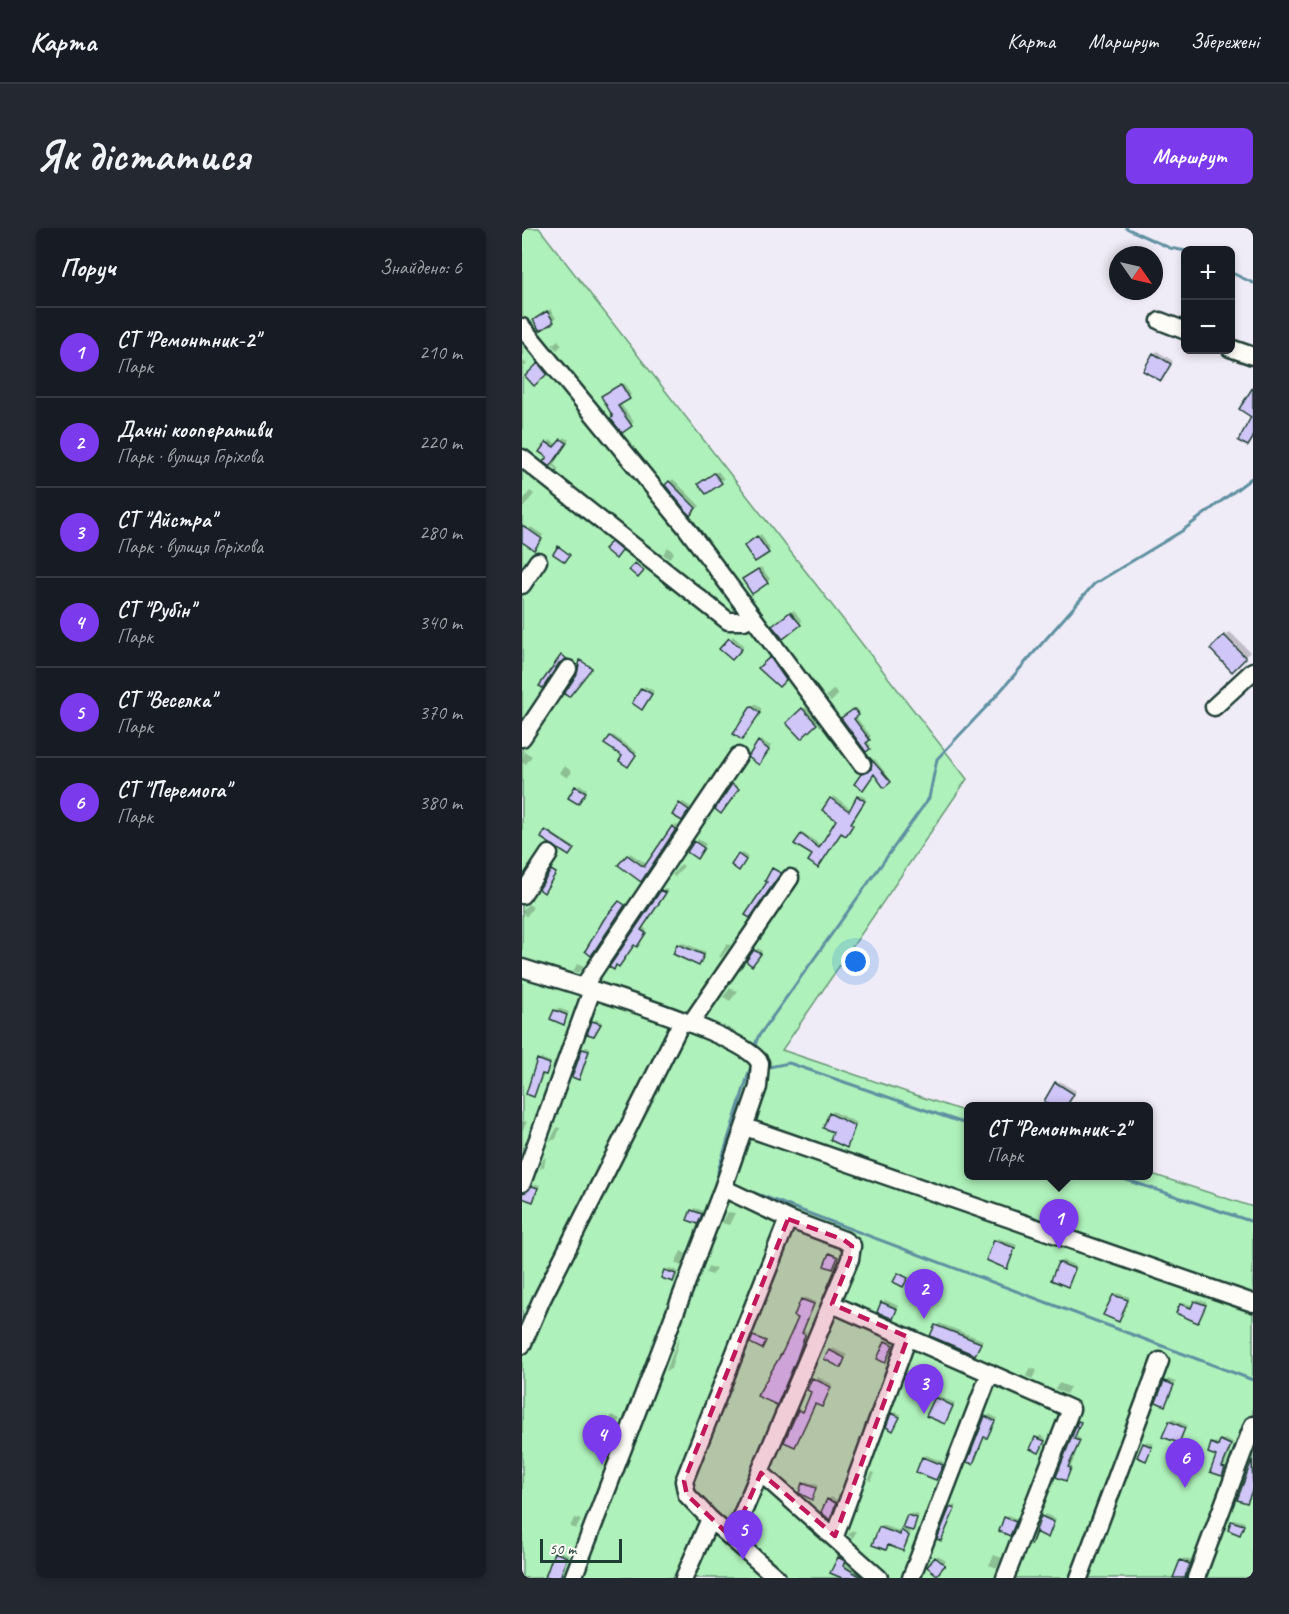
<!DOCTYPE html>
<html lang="uk">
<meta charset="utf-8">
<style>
body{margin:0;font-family:Caveat,sans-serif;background:#242831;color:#f1f3f6}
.controls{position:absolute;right:18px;top:18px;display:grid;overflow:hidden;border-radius:9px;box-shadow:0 3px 9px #0003}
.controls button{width:54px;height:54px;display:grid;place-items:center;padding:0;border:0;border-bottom:2px solid #363941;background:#171b24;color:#f1f3f6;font:30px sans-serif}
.compass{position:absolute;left:587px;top:18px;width:54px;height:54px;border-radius:50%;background:#171b24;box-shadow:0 3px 9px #0003;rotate:124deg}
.scale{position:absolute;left:18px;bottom:15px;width:82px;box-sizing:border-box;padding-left:6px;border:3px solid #1f3d34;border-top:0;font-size:16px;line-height:21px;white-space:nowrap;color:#1f3d34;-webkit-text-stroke:4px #fdfcf7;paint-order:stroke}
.you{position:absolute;left:334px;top:734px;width:21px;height:21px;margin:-15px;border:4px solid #fff;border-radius:50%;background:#1a73e8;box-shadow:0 0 0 9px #1a73e833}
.badge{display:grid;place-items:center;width:39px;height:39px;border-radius:50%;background:#7c3aed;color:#fff;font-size:20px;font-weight:700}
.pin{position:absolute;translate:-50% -50px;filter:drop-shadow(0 2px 3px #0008)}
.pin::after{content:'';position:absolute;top:32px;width:21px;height:18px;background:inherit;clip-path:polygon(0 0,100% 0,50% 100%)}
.popup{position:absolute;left:442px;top:874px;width:189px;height:78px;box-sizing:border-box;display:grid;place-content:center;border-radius:9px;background:#171b24;filter:drop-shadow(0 2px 4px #0005);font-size:20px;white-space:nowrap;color:#9ea1a6}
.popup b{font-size:22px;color:#f1f3f6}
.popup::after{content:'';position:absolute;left:50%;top:100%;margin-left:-12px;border:12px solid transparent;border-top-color:#171b24}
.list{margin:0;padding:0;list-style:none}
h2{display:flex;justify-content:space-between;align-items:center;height:78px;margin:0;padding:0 24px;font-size:26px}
h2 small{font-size:20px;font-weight:400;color:#9ea1a6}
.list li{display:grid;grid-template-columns:39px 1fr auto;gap:18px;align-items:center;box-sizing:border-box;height:90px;padding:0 24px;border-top:2px solid #363941}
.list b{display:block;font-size:22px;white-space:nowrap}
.list p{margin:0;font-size:20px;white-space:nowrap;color:#9ea1a6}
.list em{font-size:20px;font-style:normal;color:#9ea1a6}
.map{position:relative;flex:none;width:731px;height:1350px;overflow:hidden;border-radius:9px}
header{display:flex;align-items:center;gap:36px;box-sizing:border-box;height:84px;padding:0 30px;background:#171b24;border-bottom:2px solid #363941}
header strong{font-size:28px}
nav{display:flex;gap:33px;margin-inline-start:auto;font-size:21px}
.intro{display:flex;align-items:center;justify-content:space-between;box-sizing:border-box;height:144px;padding:0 36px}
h1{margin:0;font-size:42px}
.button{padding:15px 27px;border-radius:9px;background:#7c3aed;color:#fff;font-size:21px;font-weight:700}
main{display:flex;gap:36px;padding:0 36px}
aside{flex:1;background:#171b24;border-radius:9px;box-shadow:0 3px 9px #0003}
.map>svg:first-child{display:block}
</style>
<header>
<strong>Карта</strong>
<nav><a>Карта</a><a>Маршрут</a><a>Збережені</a></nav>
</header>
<div class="intro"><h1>Як дістатися</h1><a class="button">Маршрут</a></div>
<main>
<aside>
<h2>Поруч<small>Знайдено: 6</small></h2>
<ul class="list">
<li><span class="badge">1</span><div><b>СТ &quot;Ремонтник-2&quot;</b><p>Парк</p></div><em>210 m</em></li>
<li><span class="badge">2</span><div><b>Дачні кооперативи</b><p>Парк · вулиця Горіхова</p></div><em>220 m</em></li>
<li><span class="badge">3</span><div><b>СТ &quot;Айстра&quot;</b><p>Парк · вулиця Горіхова</p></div><em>280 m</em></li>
<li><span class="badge">4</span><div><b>СТ &quot;Рубін&quot;</b><p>Парк</p></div><em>340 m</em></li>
<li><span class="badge">5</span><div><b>СТ &quot;Веселка&quot;</b><p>Парк</p></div><em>370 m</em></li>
<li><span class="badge">6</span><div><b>СТ &quot;Перемога&quot;</b><p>Парк</p></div><em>380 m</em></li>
</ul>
</aside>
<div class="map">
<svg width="731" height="1350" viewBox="0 0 731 1350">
<rect width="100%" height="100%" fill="#f0ecf7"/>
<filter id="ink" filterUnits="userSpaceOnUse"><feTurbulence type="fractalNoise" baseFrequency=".0167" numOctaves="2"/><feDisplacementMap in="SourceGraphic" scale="12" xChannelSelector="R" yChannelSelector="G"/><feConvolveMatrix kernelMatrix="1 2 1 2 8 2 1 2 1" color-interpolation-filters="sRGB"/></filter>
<g filter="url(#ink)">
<!-- green -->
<path fill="#aff1ba" stroke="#679777" stroke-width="1.5" d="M0 0H17L445 551 260 822 447 885V948H627V945L731 979V1350H0Z"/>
<!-- shadow -->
<path fill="#0003" d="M28 81 34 90 31 93 16 90Z
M36 112 40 117 35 122 30 117Z
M635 123 651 133 642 148 632 126Z
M0 132 5 136 0 141Z
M20 134 27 142 12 156 5 148Z
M102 155 109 167 98 175 112 194 101 203 84 166Z
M43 209 47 212 30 235 37 241 35 242 24 233 27 229 19 223 28 212 36 217Z
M196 243 202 251 184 264 181 254Z
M151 251 178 278 169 286 145 257Z
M8 263 12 266 0 281V273Z
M9 299 21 307 14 317 0 312Z
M239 306 248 321 246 323 227 315Z
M93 312 102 319 96 326 84 321Z
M146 319 152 325 147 331 141 326Z
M239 339 248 351 245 354 224 349Z
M272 382 280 393 278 396 255 395Z
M708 404 728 424 710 441 690 421Z
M211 408 222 418 210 430 200 421Z
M251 428 266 448 257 457 239 440Z
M123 458 132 463 123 477 112 475Z
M312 461 316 467 309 474 304 468Z
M233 476 240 481 223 507 213 506Z
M284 479 296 492 279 509 266 496Z
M334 480 338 484 333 488 349 508 345 512 349 518 344 522 323 488Z
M91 507 115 524 107 535 89 509Z
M239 512 249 518 240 532 237 514Z
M2 523 10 528 4 536 0 534Z
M352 530 369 552 362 558 351 540Z
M43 538 50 544 45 550 37 544Z
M57 556 65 561 56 575 48 570Z
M338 567 344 570 326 603H320L292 627 280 607 282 605 300 618 316 591 309 571 312 568 329 581Z
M161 574 169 579 162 589 158 576Z
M154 596 156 598 121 649 98 637 108 625 126 637Z
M25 602 52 619 46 626 21 609Z
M176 611 184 616 177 626 167 623Z
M220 625 226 629 220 638 217 627Z
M159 636 162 638 153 649 150 647Z
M142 660 146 662 121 699 125 702 117 715 112 716 91 741Z
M6 676 11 679 4 689 0 683Z
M159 714 184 724 177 736 156 717Z
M205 716 209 717 199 730 197 729Z
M236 720 240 723 233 734V723Z
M56 735 62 738 56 745 51 743Z
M208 760 216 763 208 773 201 769Z
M36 780 47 784 41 795 33 783Z
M74 791 80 794 72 807 71 794Z
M64 819 69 820 57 850 61 821Z
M19 830 29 834 11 867 17 832Z
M537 853 554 863 544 878 535 855Z
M311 883 335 895 325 918 313 903 308 886Z
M0 892 5 894 0 903Z
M35 899 38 900 34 911 28 913Z
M24 929 22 939 18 941 21 931Z
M14 956 18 957 11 973V959Z
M173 980 182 983 176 994 170 983Z
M206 984 213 985 207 997 200 995Z
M476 1010 495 1017 485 1039 473 1013Z
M159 1023 165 1026 159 1038 153 1035Z
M540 1032 555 1038 546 1058 538 1035Z
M186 1038 194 1041 190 1047 184 1045Z
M147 1040 156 1043 151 1053 141 1049Z
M595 1065 608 1069 596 1092 592 1067Z
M283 1069 294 1074 282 1102 285 1104 255 1175 262 1124Z
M675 1071 685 1074 676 1093 656 1084 662 1074 671 1078Z
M363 1072 377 1078 371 1089 360 1075Z
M417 1095 461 1112 455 1123 452 1125 410 1107Z
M158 1109 149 1141 144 1143 156 1111Z
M367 1111 373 1114 362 1133 364 1114Z
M311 1120 325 1127 318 1138 308 1123Z
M508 1140 515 1142 510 1151 504 1148Z
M294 1148 310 1156 302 1175H294L275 1214 264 1213 277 1182 283 1181 291 1163Z
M646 1151 654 1154 642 1176 643 1154Z
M537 1155 548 1159 544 1166 533 1161Z
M417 1168 433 1175 422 1194 414 1170Z
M373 1184 379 1186 371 1201 370 1186Z
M467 1186 475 1190 467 1206 463 1208 451 1234Z
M90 1187 98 1191 93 1200 84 1197Z
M560 1191 554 1208 559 1211 544 1252 536 1248Z
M651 1191 665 1197 656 1214 648 1194Z
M518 1207 524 1210 517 1224 510 1220Z
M702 1211 711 1214 700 1247 690 1216 693 1214 699 1216Z
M625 1213 632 1216 624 1231 622 1216Z
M404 1227 422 1234 414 1250 401 1230Z
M730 1233 731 1262 725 1274 717 1271Z
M350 1244 353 1245 349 1253 346 1252Z
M284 1253 296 1257 289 1270 282 1256Z
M309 1269 316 1272 308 1290 306 1272Z
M432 1277 434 1278 419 1311 429 1280Z
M389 1285 397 1287 390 1301 382 1299Z
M523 1286 534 1291 525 1308 520 1289Z
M486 1287 495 1291 488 1306 484 1290Z
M52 1290 59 1292 54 1301 48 1299Z
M713 1291 723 1294 718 1305 710 1294Z
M361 1297 380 1304 383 1300 389 1305 380 1321 367 1316 364 1321 358 1300Z
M330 1302 334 1304 331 1310 326 1307Z
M36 1323 46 1326 36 1350H20L25 1343H27Z
M319 1327 324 1330 322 1335 343 1347 341 1350H323L317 1330Z
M416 1327 424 1333 415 1345 407 1338Z
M472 1327 480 1330 475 1340 467 1337Z
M662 1330 670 1333 664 1348 659 1350V1333Z"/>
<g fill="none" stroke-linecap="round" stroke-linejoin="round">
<!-- stream -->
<path stroke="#5e90a1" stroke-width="3" d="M604 0 648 20 664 23
M708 44 731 55
M233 817 236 809 407 570 415 531 467 476 572 356 660 303 731 249
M247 839 267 835 447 897
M593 948 731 994
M197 949 196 943 230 835
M222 961 731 1152"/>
</g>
<!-- building -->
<path fill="#d1c6f8" stroke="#1f3d34" stroke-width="1.5" d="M25 83 32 94 18 103 11 92Z
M631 125 649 136 639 153 621 143Z
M16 135 25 146 12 158 3 148Z
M99 156 108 171 96 178 110 198 100 205 88 190 91 189 79 168Z
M731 159V210L726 218 716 213 729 189 717 181Z
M39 211 45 215 28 239 35 244 21 234 25 229 17 224 24 214 32 219Z
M192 245 200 255 184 266 176 256Z
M147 253 174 280 168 288 143 257Z
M0 297 20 311 12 322 0 314Z
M235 308 247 325 233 334 222 318Z
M89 314 100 323 94 331 82 321Z
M36 318 48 327 43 334 31 326Z
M113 335 122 343 116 350 107 342Z
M236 341 246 355 230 366 220 351Z
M268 384 279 397 261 411 250 398Z
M702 407 724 430 710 444 688 421Z
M207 410 220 421 210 432 197 421Z
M39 427 45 431 37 435 21 460 17 458Z
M248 429 264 452 257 459 236 440Z
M58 432 70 440 47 469 42 466 55 446Z
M119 460 130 466 120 482 110 475Z
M229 478 238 485 220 512 211 506Z
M280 480 295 496 279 511 264 495Z
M332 481 337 487 332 491 348 512 344 515 348 521 344 524 319 490Z
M88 508 114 527 106 539 97 533 100 528 82 516Z
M236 513 247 522 237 537 226 529Z
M349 531 369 554 362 560 352 546 341 562 332 556 339 546 349 541Z
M210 556 217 561 199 586 193 581Z
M53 558 64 564 56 576 46 570Z
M335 568 343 573 329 595 331 597 324 608 319 605 296 640 286 633 290 627 272 616 279 606 297 620 314 592 300 582 308 570 327 583Z
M157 575 167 582 160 593 150 587Z
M150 598 154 601 119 654 96 637 105 627 122 639Z
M23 602 52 621 47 628 19 610Z
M172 613 182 620 175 631 165 624Z
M216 626 224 632 217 643 209 637Z
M250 640 259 645 228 690 223 687 245 654 243 653Z
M29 642 34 645 22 665 17 661Z
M139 662 144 665 119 702 124 705 115 719 112 717 97 739 94 737 92 742 87 739Z
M97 673 103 677 69 728 63 723 82 691Z
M155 716 182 727 177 738 151 726Z
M232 722 239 726 230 738 224 733Z
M32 782 45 787 42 797 28 791Z
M70 793 79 796 72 808 65 806Z
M60 821 67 823 57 852 50 849Z
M15 831 28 836 24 847 20 846 12 869 4 866Z
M533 854 552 866 544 879H530L522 873Z
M307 885 333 898 325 920 308 912 311 904 301 900Z
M10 958 16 960 11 974 0 970V965Z
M169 982 180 986 176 996 165 992Z
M472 1012 493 1020 485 1041 464 1032Z
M307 1025 316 1029 311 1041 302 1038Z
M536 1034 553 1041 546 1059 529 1052Z
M142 1042 154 1046 151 1054 139 1050Z
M376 1045 386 1050 381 1059 371 1054Z
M591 1067 606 1072 597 1094 581 1087Z
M279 1071 292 1076 280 1105 283 1107 275 1130 255 1177 235 1168 261 1123 276 1090 272 1088Z
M672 1073 684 1077 676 1095 654 1085 658 1076 669 1080Z
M359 1074 375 1081 371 1091 355 1084Z
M413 1097 459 1115 453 1127 408 1108Z
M231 1108 244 1113 240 1121 228 1115Z
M363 1113 371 1117 363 1135 355 1131Z
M307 1122 323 1130 319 1140 302 1131Z
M290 1150 309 1159 300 1179 293 1176 273 1219 262 1214 276 1182 281 1184 289 1164 285 1162Z
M642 1153 652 1157 643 1178 634 1174Z
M413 1169 431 1178 423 1196 404 1188Z
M369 1185 378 1189 371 1203 364 1199Z
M463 1188 473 1193 465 1210 462 1209 451 1236 445 1234Z
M556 1193 559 1194 552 1211 558 1213 546 1239 549 1240 544 1253 534 1249Z
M647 1193 663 1200 657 1215 640 1209Z
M513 1209 523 1213 517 1225 508 1221Z
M698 1212 709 1217 700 1239 703 1240 700 1248 688 1244 694 1228 686 1225 689 1215 696 1218Z
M621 1215 630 1219 624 1233 615 1229Z
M400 1229 421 1237 414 1252 394 1244Z
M730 1232 731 1260 725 1275 715 1272Z
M280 1255 294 1260 290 1272 277 1265Z
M305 1271 314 1275 308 1292 299 1284Z
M428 1279 433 1281 419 1313 415 1311Z
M385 1287 395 1290 391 1303 380 1300Z
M519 1288 532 1294 526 1310 514 1304 509 1317Z
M482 1289 494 1294 488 1308 477 1303Z
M709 1293 722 1297 718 1307 706 1302Z
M357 1299 378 1307 379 1302 387 1308 381 1323 366 1317 364 1322 350 1317Z
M32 1324 45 1329 38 1350H23Z
M316 1329 323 1333 321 1338 341 1350H320L308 1345Z
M413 1329 423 1337 415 1347 405 1339Z
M658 1332 668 1336 664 1346 663 1350H651Z"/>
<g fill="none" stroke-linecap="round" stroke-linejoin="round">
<!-- minor casing -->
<g stroke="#1f3d34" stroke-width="21">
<path id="minor" d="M638 93 664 103
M0 99 163 298 340 536
M708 120 731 128
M0 230 206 393H222L230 388
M0 357 16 333
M692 479 731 443
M0 510 46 441
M0 667 27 626
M0 740C41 753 222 804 238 835L236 859 201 960 266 991 162 1253 165 1267 188 1291 255 1350
M61 759 216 528
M169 795 268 650
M223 899 731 1075
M0 955 70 762
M310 1076 549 1181 483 1350
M0 1117 19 1073 160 793
M239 1245 357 1350
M313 1308 386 1109
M210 1310 328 1031 330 1018 322 1012 266 991
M51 1350 201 960
M162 1350 188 1291
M389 1350 468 1145
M557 1350 638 1133
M674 1350 731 1197"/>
</g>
<!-- minor -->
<use href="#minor" stroke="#fdfcf7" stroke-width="16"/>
</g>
</g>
<!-- marked area -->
<path fill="#c2185b" fill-opacity="0.2" stroke="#c2185b" stroke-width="4.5" stroke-dasharray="12 8" stroke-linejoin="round" d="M266 991 322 1012 330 1018 328 1031 310 1076 386 1109 313 1308 239 1245 210 1310 165 1267 162 1253Z"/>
</svg>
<div class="controls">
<button>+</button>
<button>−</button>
</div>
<svg class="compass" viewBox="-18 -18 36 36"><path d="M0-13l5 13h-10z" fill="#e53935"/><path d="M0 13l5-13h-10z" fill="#9ea1a6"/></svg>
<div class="scale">50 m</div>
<div class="you"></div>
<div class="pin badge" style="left:537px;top:1021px">1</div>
<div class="popup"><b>СТ &quot;Ремонтник-2&quot;</b>Парк</div>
<div class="pin badge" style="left:402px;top:1091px">2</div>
<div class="pin badge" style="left:402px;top:1186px">3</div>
<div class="pin badge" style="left:80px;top:1237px">4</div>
<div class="pin badge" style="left:221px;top:1332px">5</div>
<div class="pin badge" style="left:663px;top:1260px">6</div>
</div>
</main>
